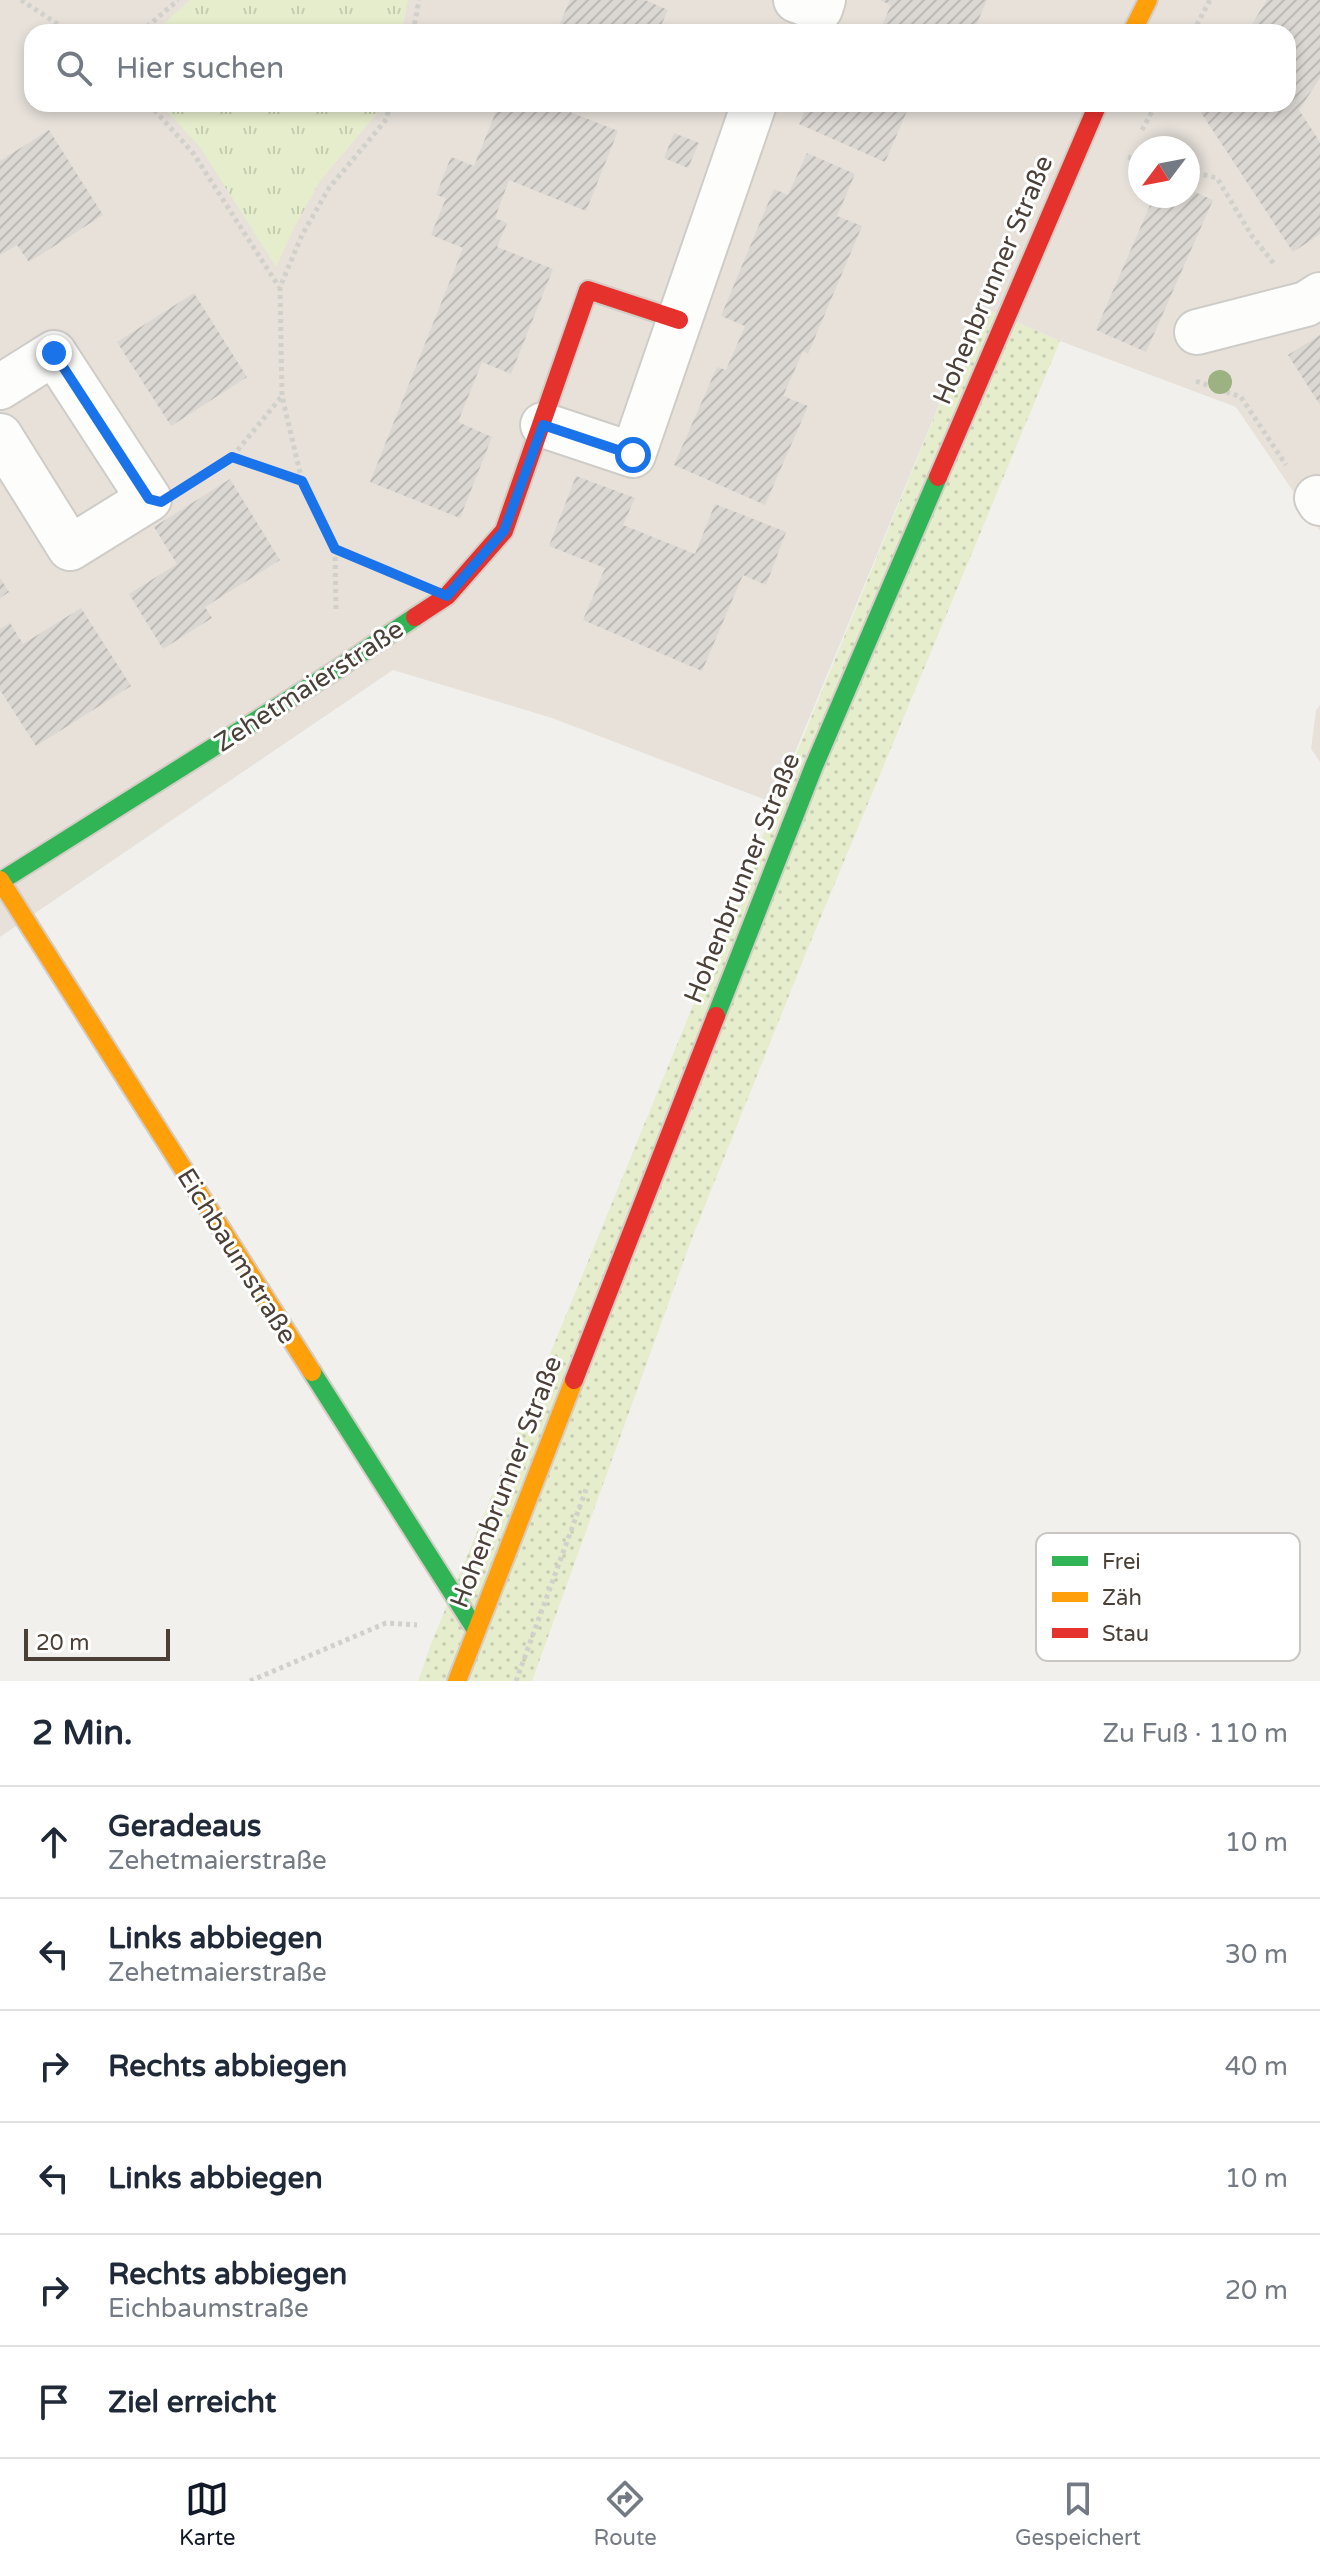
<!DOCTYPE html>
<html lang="de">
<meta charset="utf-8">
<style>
body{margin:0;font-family:"Varela Round",sans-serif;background:#f6f6f7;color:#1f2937}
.compass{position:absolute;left:1128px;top:136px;width:72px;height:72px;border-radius:50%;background:#fff;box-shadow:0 4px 12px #0003;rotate:238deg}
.scale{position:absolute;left:24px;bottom:20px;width:146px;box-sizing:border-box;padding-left:8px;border:4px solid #4a4037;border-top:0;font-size:22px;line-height:28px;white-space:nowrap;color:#4a4037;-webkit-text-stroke:6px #fff;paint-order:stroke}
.stop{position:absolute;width:24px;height:24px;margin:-18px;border:6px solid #1a73e8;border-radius:50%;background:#fff}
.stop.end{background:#1a73e8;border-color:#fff;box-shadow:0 2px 8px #0008}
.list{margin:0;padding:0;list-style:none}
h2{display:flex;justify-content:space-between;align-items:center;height:104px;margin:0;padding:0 32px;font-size:34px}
h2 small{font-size:26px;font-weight:400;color:#747a83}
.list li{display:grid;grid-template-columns:52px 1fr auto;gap:24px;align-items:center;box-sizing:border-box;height:112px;padding:0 32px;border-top:2px solid #e0e1e3}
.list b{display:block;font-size:30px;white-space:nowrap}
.list p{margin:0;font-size:26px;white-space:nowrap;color:#747a83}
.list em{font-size:26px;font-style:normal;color:#747a83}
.icon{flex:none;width:44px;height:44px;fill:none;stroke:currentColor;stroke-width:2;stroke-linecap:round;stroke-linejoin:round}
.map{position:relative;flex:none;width:1320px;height:1681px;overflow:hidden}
.search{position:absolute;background:#fff;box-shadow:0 4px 12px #0003;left:24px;right:24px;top:24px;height:88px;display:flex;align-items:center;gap:20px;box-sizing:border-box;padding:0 28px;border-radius:24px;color:#747a83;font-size:30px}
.sheet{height:776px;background:#fff}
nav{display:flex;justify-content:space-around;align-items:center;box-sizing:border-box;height:112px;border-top:2px solid #e0e1e3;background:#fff;font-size:22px;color:#747a83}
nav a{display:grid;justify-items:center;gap:4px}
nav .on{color:#111827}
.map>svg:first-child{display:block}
</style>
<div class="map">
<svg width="1320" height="1681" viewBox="0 0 1320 1681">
<defs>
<pattern id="grass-dots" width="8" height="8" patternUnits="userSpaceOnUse" patternTransform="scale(2)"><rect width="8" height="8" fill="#e5edcc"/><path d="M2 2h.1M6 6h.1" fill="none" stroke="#c6ccb0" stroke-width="1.8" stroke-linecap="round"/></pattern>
<pattern id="park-tufts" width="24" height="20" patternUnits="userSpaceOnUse" patternTransform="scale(2)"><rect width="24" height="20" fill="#e5edcc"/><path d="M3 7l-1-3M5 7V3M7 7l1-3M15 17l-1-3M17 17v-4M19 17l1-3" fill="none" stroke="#c6ccb0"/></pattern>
<pattern id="building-hatch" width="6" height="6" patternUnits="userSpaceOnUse" patternTransform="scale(2)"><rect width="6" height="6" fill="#dbd7d3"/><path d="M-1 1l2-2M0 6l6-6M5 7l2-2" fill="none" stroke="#bdbab6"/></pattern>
</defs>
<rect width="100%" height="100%" fill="#f2f0ed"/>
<!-- residential -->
<path fill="#e7e1da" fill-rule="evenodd" d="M0 0H1320V531L1236 407 1060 341 980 306 774 803 552 718 393 670 0 937ZM32 32H1288V104H32ZM1140 148H1188V196H1140Z
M1320 705V762L1311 749 1316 710Z"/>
<!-- grass -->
<path fill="url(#grass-dots)" d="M980 306 1060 341 808 948 692 1238 532 1681H418L431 1644Z"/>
<!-- park -->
<path fill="url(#park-tufts)" d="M190 0H408L402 32H154Z
M160 104H380L375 116 320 181 293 230 276 267 200 147Z"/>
<!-- building -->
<path fill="url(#building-hatch)" d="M570 0H645L668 10 658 32H556Z
M880 0H987L973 32H954L944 27 942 32H879L891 5Z
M1267 0H1320V78L1299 110 1320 142V234L1293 252 1198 108 1201 104H1288V32H1247Z
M499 104H550L618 131 586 211 509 180 495 218 507 223 497 247 553 269 511 374 482 362 458 422 492 437 460 518 370 482 463 248 431 235 446 198 436 195 451 157 474 166Z
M808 104H910L885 162 799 124Z
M49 130 103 215 29 262 17 245 0 255V161Z
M674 133 699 143 688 168 664 158Z
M807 153 855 174 837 216 862 226 808 354 803 351 783 396 808 406 765 505 674 465 717 367 726 370 745 326 721 316 774 189 788 195Z
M1188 189 1213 200 1146 352 1096 330 1154 196H1188Z
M194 293 247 377 171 426 117 342Z
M1320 335V405L1288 355Z
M576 476 635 498 623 525 695 554 715 504 786 532 766 585 743 575 702 671 583 620 605 568 549 546Z
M230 479 280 560 205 607 212 618 163 649 129 594 177 564 154 527Z
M0 578 9 592 0 598Z
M81 608 131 686 36 746 0 690V629L10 623 23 644Z"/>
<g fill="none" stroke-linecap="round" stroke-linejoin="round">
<!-- street casing -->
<g stroke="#cfccc8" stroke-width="48">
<path id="street" d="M796 0 820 9 823 0
M1197 332 1306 304 1320 295
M0 387 54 353 149 499 70 548 0 436
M543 425 633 455 754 104
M1317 498 1320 503"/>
</g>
<!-- fast casing -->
<g stroke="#d3cdc5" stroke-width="22">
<path id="fast" d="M1 881 336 670 415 617
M716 1016 814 766 938 477
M312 1372 476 1630"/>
</g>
<!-- slow casing -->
<g stroke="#d3cdc5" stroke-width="22">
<path id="slow" d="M1132 32 1148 0
M0 880 312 1372
M457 1681 574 1380"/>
</g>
<!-- jam casing -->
<g stroke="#d3cdc5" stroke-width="22">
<path id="jam" d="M938 477 1098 104
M415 617 447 596 504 531 588 290 679 320
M574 1380 716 1016"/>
</g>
<!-- path -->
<path stroke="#d2d0cb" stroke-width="5" stroke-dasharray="4 4" stroke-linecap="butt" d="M21 0 70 32
M141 32 178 0
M413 32 419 0
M1193 32 1210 0
M149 104 193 153 279 287
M391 104 385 121 329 188 302 235 280 287 282 396 302 481 335 549 394 574
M1142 130 1156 104
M1128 157 1140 160
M1188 171 1217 178 1252 236 1275 265
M1196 381 1241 397 1286 465
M232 457 301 481
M192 482 232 457 282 396
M335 549 336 613
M250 1681 386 1623 417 1625
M516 1681 587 1487"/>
<!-- street -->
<use href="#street" stroke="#fdfdfc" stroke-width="44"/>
<!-- fast -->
<use href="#fast" stroke="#30b455" stroke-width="18"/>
<!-- slow -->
<use href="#slow" stroke="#ff9f0a" stroke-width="18"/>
<!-- jam -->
<use href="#jam" stroke="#e5322d" stroke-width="18"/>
</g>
<!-- trees -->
<circle fill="#9cb280" cx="1220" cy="382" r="12"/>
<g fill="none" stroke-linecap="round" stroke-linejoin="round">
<!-- route -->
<path stroke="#1a73e8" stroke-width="10" d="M54 353 149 499 161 502 232 457 302 481 335 549 447 596 504 531 543 425 633 455"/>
</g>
<g text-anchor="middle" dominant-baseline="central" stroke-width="6" stroke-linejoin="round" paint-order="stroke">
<!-- street labels -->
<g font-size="26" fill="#4a4037" stroke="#fff">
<text transform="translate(993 280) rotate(-67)">Hohenbrunner Straße</text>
<text transform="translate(309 686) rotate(-33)">Zehetmaierstraße</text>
<text transform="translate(742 878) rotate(-68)">Hohenbrunner Straße</text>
<text transform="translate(237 1256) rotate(58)">Eichbaumstraße</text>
<text transform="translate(506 1482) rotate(-69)">Hohenbrunner Straße</text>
</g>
</g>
<!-- legend -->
<rect x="1036" y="1533" width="264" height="128" rx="12" fill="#fff" stroke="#c9c6c3" stroke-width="2"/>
<rect x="1052" y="1556" width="36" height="10" fill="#30b455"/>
<rect x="1052" y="1592" width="36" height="10" fill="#ff9f0a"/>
<rect x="1052" y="1628" width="36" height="10" fill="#e5322d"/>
<g font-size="22" fill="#4a4037">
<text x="1102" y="1569">Frei</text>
<text x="1102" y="1605">Zäh</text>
<text x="1102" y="1641">Stau</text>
</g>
</svg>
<svg class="compass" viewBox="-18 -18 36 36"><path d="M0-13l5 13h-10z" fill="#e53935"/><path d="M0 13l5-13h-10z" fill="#747a83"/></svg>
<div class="scale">20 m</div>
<div class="stop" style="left:633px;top:455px"></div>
<div class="stop end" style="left:54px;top:353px"></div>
<div class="search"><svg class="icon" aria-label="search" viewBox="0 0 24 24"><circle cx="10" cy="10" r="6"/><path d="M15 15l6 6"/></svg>Hier suchen</div>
</div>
<section class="sheet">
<h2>2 Min.<small>Zu Fuß · 110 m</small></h2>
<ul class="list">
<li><svg class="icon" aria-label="ahead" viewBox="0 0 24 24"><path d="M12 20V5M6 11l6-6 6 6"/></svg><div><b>Geradeaus</b><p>Zehetmaierstraße</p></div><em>10 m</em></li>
<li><svg class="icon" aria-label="left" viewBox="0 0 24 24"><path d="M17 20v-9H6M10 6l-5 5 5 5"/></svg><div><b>Links abbiegen</b><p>Zehetmaierstraße</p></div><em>30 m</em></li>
<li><svg class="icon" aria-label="right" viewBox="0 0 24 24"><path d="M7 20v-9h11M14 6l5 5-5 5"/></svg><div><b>Rechts abbiegen</b></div><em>40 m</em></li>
<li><svg class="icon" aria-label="left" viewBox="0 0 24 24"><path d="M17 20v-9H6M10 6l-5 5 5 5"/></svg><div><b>Links abbiegen</b></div><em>10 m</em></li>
<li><svg class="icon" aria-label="right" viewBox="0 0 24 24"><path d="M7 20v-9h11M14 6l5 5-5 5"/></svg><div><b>Rechts abbiegen</b><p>Eichbaumstraße</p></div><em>20 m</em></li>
<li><svg class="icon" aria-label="arrive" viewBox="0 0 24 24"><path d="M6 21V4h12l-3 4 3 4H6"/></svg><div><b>Ziel erreicht</b></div></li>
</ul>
</section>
<nav>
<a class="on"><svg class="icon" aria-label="map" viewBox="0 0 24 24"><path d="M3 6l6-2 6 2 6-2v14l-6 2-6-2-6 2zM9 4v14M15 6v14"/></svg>Karte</a>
<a><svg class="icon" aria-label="directions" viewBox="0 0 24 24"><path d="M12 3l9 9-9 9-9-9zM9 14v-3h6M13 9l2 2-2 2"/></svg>Route</a>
<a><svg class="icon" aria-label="saved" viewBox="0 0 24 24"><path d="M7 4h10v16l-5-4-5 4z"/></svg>Gespeichert</a>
</nav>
